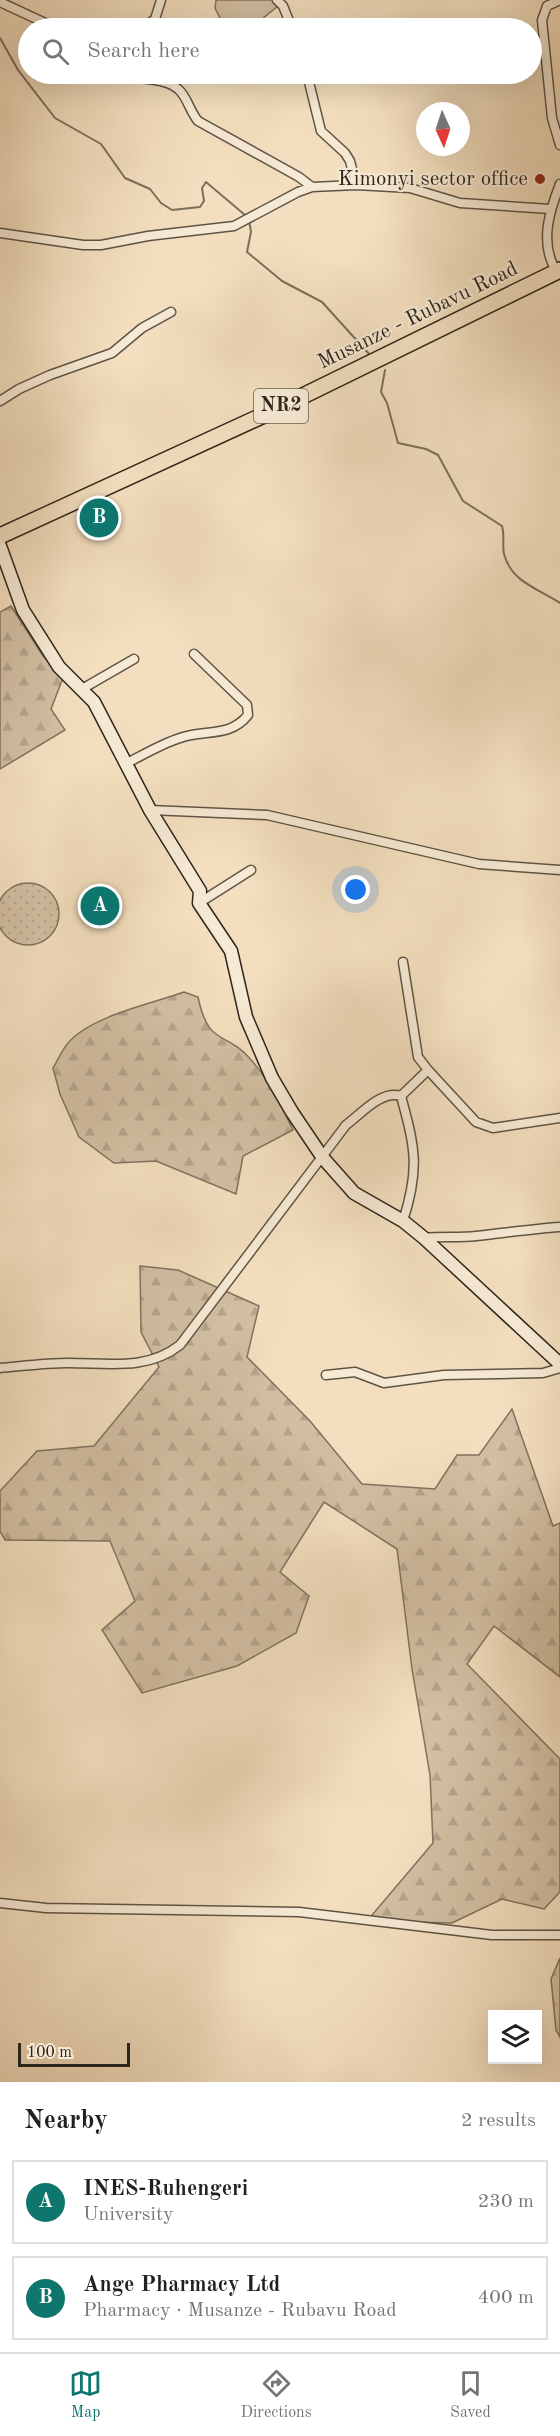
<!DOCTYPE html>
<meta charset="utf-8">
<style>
body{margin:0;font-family:"Old Standard TT",serif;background:#f6f6f6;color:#202124}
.controls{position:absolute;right:18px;bottom:18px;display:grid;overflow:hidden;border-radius:0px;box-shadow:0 6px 24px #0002}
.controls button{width:54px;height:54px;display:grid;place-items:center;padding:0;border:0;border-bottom:2px solid #e0e0e0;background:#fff;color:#202124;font:30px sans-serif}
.compass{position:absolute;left:416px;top:102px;width:54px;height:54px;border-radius:50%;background:#fff;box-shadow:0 6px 24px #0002;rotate:177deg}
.scale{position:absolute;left:18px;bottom:15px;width:112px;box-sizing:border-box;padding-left:6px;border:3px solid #2e251b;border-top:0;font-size:16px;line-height:21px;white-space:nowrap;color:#2e251b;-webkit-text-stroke:4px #f7ead5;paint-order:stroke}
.you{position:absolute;left:356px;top:890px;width:21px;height:21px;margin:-15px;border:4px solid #fff;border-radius:50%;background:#1a73e8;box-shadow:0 0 0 9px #1a73e833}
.badge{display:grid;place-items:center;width:39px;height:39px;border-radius:50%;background:#0f766e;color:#fff;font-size:20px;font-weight:700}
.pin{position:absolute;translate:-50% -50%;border:3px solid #fff;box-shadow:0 2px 6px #0006}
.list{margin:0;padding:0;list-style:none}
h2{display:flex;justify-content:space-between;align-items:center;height:78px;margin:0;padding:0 24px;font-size:26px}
h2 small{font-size:20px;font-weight:400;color:#757577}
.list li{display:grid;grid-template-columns:39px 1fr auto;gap:18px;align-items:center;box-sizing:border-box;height:84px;margin:0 12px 12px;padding:0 12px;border:2px solid #e0e0e0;border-radius:0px}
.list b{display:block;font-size:22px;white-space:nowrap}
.list p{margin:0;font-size:20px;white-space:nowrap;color:#757577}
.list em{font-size:20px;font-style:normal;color:#757577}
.icon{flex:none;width:33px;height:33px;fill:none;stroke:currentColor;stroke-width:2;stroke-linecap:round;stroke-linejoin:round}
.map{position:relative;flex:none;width:560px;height:2082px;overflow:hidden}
.search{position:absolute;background:#fff;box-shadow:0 6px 24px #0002;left:18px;right:18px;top:18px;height:66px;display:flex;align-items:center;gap:15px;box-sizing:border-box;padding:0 21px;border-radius:33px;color:#757577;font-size:22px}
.sheet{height:270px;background:#fff}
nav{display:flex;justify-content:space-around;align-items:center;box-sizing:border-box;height:84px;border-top:2px solid #e0e0e0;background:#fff;font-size:16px;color:#757577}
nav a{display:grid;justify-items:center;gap:3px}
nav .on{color:#0f766e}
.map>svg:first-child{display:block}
</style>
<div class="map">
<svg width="560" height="2082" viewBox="0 0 560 2082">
<defs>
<pattern id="forest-firs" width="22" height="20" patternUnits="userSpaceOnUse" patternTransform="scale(1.5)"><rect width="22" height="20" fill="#d2bfa3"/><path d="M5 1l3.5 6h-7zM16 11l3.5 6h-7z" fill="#b5a48c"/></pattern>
<pattern id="park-dots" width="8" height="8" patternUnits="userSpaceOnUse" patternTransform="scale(1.5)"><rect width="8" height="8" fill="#d2bfa3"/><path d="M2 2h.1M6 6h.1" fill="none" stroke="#b5a48c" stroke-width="1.8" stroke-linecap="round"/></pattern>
</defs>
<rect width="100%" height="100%" fill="#f3dfbf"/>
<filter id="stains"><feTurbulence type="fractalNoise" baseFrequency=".00333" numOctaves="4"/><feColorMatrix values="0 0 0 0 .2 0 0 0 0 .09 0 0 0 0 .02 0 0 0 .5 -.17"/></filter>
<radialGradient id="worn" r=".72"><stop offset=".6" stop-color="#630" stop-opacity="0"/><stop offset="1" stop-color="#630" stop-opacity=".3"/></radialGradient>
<!-- grass -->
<path fill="#d2bfa3" stroke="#80725f" stroke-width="1.5" d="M216 0H272L278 6 251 28H225L215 8Z"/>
<!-- forest -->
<path fill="url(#forest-firs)" stroke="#80725f" stroke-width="1.5" d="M11 606 43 656 63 678 51 709 65 730 0 769V612Z
M184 992 198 997C209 1049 226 1029 252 1061 270 1082 281 1105 293 1130L243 1156 236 1194 156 1161 114 1163 79 1137 60 1094 53 1068C58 1060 62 1050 68 1043 91 1016 151 1004 184 992Z
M140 1266 178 1270 259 1306 247 1357 310 1421 362 1484 435 1489 457 1455H479L512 1409 553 1526 560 1523V1677L494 1626 467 1664 560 1759V1892L544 1909 502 1899 452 1923 367 1921 433 1843 430 1775 412 1669 397 1549 324 1502 280 1572 309 1596 296 1633 237 1666 142 1693 102 1630 135 1601 110 1541 5 1540 0 1531V1491L37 1451 94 1446 159 1367 141 1332Z
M560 1958V2037L556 2030 551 1979Z"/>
<!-- park -->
<path fill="url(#park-dots)" stroke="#80725f" stroke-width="1.5" d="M-3 914a31 31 0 1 1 62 0a31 31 0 1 1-62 0Z"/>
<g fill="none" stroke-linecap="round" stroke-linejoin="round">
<!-- stream -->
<path stroke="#7c6f5c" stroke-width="2" d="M0 38 18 70 55 118 101 144 125 178 150 189 161 203 172 210 200 207 204 201 202 188 206 182 245 215
M249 220 251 232 247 252 282 281 322 302 370 355
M385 370 381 392 387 403 398 443 426 449 438 455 463 501 502 526C505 537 502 546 504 554 511 582 539 589 560 603"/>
<!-- street casing -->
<g stroke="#5f5444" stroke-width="11">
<path id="street" d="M277 0 283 6 292 28
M560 0 547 6 542 20 552 118 560 145
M0 2 56 28
M143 28 155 19 161 0
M118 74C136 80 164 77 178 89 187 96 190 112 198 121L299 177 312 187
M307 74 321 131 345 153 350 161 356 185
M560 184C550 210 540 240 554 267L560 268
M0 233 83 245H101L148 236 234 226 298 192 312 187 356 185 410 188 460 203 550 209
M0 401 19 389 50 375 112 353 142 328 171 312
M82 689 134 659
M125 764C143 755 161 744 180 738 204 729 230 738 248 715L247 705 194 654
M150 810 267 815 479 864 560 870
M199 903 251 870
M403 962 418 1057 428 1070 401 1096C415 1148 420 1168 403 1221
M428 1070 476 1122 493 1128 560 1118
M424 1238C442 1236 459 1238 476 1236 504 1233 531 1229 560 1227
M0 1368C23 1366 46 1363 69 1363 108 1363 147 1371 180 1345L346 1125C361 1114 381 1090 401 1096
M326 1375 355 1372 384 1383 444 1375 543 1373 560 1368
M0 1903 46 1908 299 1912 492 1935H560"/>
</g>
<!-- secondary casing -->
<g stroke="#2e251b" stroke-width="15">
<path id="secondary" d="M0 546 23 610 59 667 94 702 150 810 200 891 199 903 231 951 246 1017 272 1078 292 1112 323 1158 354 1193 403 1221 424 1238 560 1364"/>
</g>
<!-- highway casing -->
<g stroke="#2e251b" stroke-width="18">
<path id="highway" d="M0 536 266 414 560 270"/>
</g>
<!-- street -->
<use href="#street" stroke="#f7ead5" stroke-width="8"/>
<!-- secondary -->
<use href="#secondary" stroke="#f7ead5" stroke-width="12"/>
<!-- highway -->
<use href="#highway" stroke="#f3dfbf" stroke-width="15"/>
</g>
<!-- markers -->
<circle fill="#8f2418" stroke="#f7ead5" stroke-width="2" cx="540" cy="179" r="6"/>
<g text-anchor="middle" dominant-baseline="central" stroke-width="4.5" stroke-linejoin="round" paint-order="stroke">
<!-- shield labels -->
<rect fill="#f7ead5" stroke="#6a6053" stroke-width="1.5" x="254" y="389" width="54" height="34" rx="4.5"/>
<g font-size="20" font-weight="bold" fill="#2e251b">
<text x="281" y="406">NR2</text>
</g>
<!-- poi labels -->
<g font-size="21" fill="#2e251b" stroke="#f7ead5" text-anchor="end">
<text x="528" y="179">Kimonyi sector office</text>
</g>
<!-- street labels -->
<g font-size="21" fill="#2e251b" stroke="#f7ead5">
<text transform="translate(418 316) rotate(-26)">Musanze - Rubavu Road</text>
</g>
</g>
<rect width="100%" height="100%" filter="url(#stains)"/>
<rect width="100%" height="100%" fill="url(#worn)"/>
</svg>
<div class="controls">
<button><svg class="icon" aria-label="layers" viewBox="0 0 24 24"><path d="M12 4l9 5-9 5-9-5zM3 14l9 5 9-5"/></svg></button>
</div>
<svg class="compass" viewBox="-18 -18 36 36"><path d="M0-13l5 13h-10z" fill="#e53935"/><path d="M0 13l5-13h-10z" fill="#757577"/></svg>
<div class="scale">100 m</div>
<div class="you"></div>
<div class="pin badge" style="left:100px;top:906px">A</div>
<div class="pin badge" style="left:99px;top:518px">B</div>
<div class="search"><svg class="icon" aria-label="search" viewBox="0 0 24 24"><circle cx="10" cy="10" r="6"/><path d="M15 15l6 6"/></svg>Search here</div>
</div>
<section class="sheet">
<h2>Nearby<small>2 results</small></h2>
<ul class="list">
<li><span class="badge">A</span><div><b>INES-Ruhengeri</b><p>University</p></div><em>230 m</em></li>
<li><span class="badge">B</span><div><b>Ange Pharmacy Ltd</b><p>Pharmacy · Musanze - Rubavu Road</p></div><em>400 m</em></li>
</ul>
</section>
<nav>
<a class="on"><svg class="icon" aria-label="map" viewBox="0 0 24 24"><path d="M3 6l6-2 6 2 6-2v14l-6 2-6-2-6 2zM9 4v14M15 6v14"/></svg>Map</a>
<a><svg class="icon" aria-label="directions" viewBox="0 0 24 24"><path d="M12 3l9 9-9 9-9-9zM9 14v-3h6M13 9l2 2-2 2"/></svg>Directions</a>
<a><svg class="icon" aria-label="saved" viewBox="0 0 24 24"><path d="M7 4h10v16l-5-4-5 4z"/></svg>Saved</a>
</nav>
